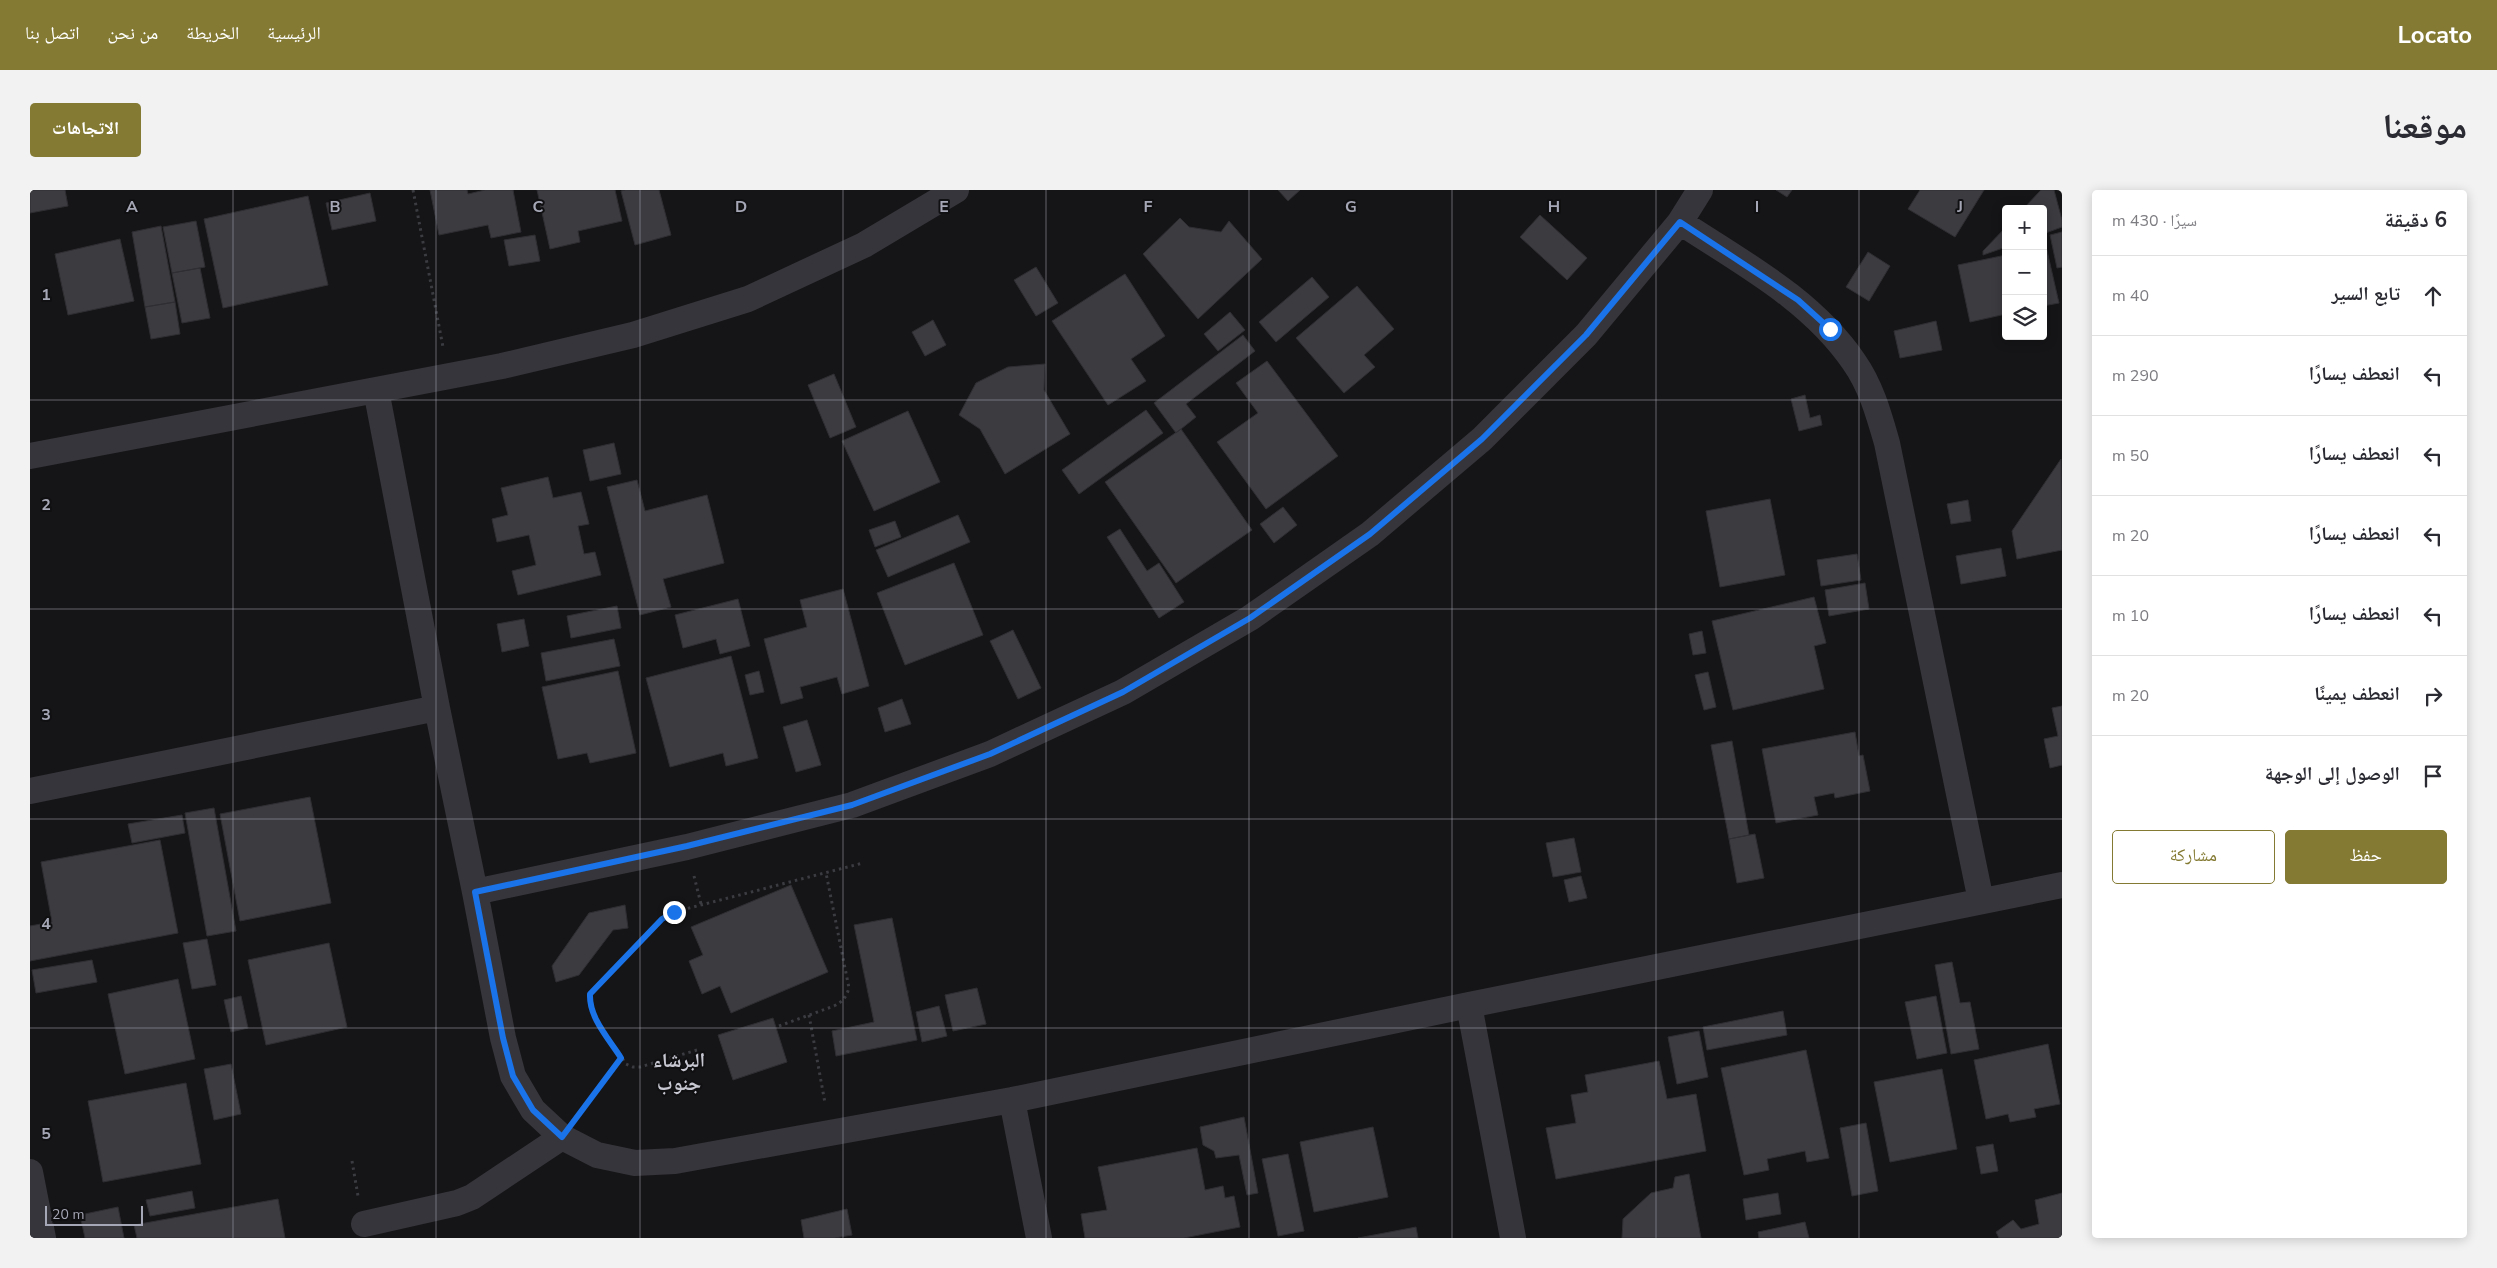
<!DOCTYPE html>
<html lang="ar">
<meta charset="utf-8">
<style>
body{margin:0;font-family:"Nunito Sans","Noto Naskh Arabic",sans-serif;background:#f2f2f3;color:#2b2b33;direction:rtl}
.controls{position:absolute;right:15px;top:15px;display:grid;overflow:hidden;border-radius:5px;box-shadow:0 2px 12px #0003}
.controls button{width:45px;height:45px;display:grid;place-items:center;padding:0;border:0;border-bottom:1px solid #e1e1e2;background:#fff;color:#2b2b33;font:25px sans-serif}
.scale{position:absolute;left:15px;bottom:12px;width:98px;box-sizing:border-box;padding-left:5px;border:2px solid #a6a7b6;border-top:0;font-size:14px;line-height:18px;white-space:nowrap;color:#a6a7b6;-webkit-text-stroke:4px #100f11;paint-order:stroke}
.stop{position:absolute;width:15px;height:15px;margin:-11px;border:4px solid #1a73e8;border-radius:50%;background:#fff}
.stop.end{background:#1a73e8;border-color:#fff;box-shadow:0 1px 5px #0008}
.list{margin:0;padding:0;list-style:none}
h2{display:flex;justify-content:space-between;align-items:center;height:65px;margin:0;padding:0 20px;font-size:21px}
h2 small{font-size:16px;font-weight:400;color:#7c7c81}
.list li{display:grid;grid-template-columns:32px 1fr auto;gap:15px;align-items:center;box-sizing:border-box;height:80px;padding:0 20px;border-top:1px solid #e1e1e2}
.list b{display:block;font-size:19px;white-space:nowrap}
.list em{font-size:16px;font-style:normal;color:#7c7c81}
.actions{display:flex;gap:10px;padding:15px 20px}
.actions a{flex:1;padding:11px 0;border:1px solid #847a33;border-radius:5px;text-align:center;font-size:18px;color:#847a33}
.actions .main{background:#847a33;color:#fff}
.icon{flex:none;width:28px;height:28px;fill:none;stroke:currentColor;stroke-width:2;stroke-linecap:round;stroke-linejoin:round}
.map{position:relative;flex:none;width:2032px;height:1048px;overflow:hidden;direction:ltr;border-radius:5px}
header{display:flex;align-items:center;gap:30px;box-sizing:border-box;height:70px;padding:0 25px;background:#847a33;color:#fff}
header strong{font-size:24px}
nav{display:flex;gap:28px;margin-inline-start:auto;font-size:18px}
.intro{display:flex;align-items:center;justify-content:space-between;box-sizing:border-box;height:120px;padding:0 30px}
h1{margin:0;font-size:35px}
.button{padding:12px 22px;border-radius:5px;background:#847a33;color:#fff;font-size:18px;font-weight:700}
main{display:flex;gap:30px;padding:0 30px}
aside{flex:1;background:#fff;border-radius:5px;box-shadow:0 2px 12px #0003}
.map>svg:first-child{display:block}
</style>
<header>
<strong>Locato</strong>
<nav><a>الرئيسية</a><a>الخريطة</a><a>من نحن</a><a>اتصل بنا</a></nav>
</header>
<div class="intro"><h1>موقعنا</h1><a class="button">الاتجاهات</a></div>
<main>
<aside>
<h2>6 دقيقة<small>سيرًا · 430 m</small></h2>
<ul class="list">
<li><svg class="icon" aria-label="ahead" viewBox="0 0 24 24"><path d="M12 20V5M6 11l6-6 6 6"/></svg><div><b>تابع السير</b></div><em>40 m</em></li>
<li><svg class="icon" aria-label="left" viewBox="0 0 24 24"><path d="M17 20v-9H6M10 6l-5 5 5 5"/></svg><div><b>انعطف يسارًا</b></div><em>290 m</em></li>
<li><svg class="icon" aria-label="left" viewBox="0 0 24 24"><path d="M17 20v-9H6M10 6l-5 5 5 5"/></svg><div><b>انعطف يسارًا</b></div><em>50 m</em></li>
<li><svg class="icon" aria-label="left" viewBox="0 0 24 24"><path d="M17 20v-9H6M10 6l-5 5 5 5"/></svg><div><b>انعطف يسارًا</b></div><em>20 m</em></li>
<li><svg class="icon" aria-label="left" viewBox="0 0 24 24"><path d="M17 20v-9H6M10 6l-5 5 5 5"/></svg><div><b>انعطف يسارًا</b></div><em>10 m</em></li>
<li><svg class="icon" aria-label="right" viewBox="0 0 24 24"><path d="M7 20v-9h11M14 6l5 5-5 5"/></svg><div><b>انعطف يمينًا</b></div><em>20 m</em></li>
<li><svg class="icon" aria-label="arrive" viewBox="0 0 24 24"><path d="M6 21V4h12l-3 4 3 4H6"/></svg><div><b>الوصول إلى الوجهة</b></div></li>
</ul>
<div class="actions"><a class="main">حفظ</a><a>مشاركة</a></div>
</aside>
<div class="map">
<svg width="2032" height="1048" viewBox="0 0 2032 1048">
<rect width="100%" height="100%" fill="#151416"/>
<!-- building -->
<path fill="#3c3b40" stroke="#2f2e32" d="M0 0H35L38 16 0 23Z
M400 0H437L438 4 455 0H483L491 42 461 48 458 35 409 45Z
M507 0H585L592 31 548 41 550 52 520 59Z
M595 0H629L641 45 605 55 591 1Z
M1248 0H1270L1258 11Z
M1746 0H1762L1757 7Z
M1890 0H1954L1925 47 1878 19Z
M2011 0H2024L2032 30V37L2013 44V19H1993Z
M340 3 346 31 302 40 296 13Z
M278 6 298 95 193 118 174 29Z
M1510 25 1557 68 1537 90 1490 47Z
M1150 28 1159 37 1191 42 1199 31 1232 69 1168 129 1113 64Z
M166 31 175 77 142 83 133 37Z
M131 36 145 112 115 117 102 42Z
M1976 37V57L1953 65V61Z
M2032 42V77L2027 78 2020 45Z
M505 45 510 71 479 76 474 50Z
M90 49 104 111 38 125 25 64Z
M2013 56H2016L2029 113 2013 116Z
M1838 62 1860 76 1839 111 1816 97Z
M1976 65V124L1940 132 1928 75Z
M1006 77 1028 113 1006 126 984 90Z
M170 78 180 128 152 133 142 83Z
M1095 84 1135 146 1101 169 1116 191 1078 215 1022 131Z
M1282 87 1299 107 1246 152 1229 132Z
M1327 96 1364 139 1334 165 1345 177 1314 203 1266 148Z
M145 112 150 144 121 149 115 117Z
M1200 122 1215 140 1188 161 1174 144Z
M903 130 916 155 895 166 882 142Z
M1906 131 1912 160 1870 168 1864 141Z
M1213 145 1225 161 1156 214 1166 227 1146 243 1124 213Z
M1237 171 1308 266 1236 319 1187 252 1228 223 1206 193Z
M1015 174 1014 200 1040 244 975 284 950 239 929 225 946 193 978 177Z
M804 184 826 237 800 248 778 195Z
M1775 205 1780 228 1790 225 1792 235 1769 241 1761 209Z
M1116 220 1133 243 1049 304 1032 280Z
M878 221 910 292 844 321 812 251Z
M1151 239 1222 340 1146 393 1075 292Z
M584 253 591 284 560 291 553 260Z
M2031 269 2032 360 1987 369 1982 341Z
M518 287 523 308 551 302 559 334 548 336 554 364 565 362 571 385 488 405 482 381 506 375 499 345 467 352 462 329 478 325 471 298Z
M607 290 615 321 677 305 694 373 633 389 641 417 610 425 577 297Z
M1740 309 1755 385 1690 397 1676 321Z
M1938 310 1941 331 1921 334 1917 314Z
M1253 317 1267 335 1244 353 1230 334Z
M928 325 940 352 858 387 846 360Z
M865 331 871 347 845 357 839 340Z
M1090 339 1117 381 1129 373 1154 412 1129 428 1077 347Z
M1971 358 1976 386 1931 394 1926 366Z
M1827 364 1831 390 1791 396 1787 370Z
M924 373 953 445 875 475 847 403Z
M1835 393 1839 419 1799 426 1795 400Z
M813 399 839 496 812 504 807 487 770 497 773 508 751 514 734 449 777 437 770 410Z
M1784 407 1796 453 1784 456 1794 499 1703 520 1682 431Z
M708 409 720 456 690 464 686 449 653 458 645 425Z
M587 416 591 438 541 448 537 426Z
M494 429 499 456 472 462 467 434Z
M983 440 1011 498 988 509 960 451Z
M1672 441 1676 463 1663 465 1659 444Z
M584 449 590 476 516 491 511 463Z
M701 466 728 568 696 576 693 563 640 577 616 488Z
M588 481 606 563 560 573 557 563 528 569 512 497Z
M729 481 734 502 720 505 715 485Z
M1678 482 1686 517 1674 520 1665 485Z
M872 509 881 534 855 542 848 518Z
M2032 516V575L2020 578 2014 549 2028 546 2022 518Z
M777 530 791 575 766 582 753 537Z
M1825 542 1829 566 1833 565 1840 601 1805 608 1804 603 1784 607 1788 625 1746 633 1732 559Z
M1702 551 1719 645 1699 649 1681 555Z
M280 607 301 713 210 731 190 624Z
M184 618 206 741 177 746 155 623Z
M152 625 155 643 102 653 98 634Z
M1725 644 1734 688 1707 693 1699 649Z
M1544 648 1551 682 1523 687 1516 653Z
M130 650 148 743 0 771V736L22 732 11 672Z
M1551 686 1557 708 1539 712 1534 690Z
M761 695 798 782 701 823 690 796 672 804 659 771 673 765 661 737Z
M595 715 598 738 583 740 549 785 526 792 522 776 559 723Z
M862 728 887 850 806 866 802 841 844 832 824 735Z
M177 749 186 795 162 799 153 753Z
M299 753 317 837 236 855 218 770Z
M62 770 67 792 6 803 2 780Z
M1922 772 1930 813 1940 812 1949 859 1921 864 1905 775Z
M148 789 165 869 95 884 78 804Z
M947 798 956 834 923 841 915 805Z
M211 806 218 838 201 842 194 810Z
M1906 806 1917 863 1887 869 1875 812Z
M909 816 917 846 892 852 886 822Z
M1753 821 1757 845 1677 860 1673 837Z
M743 828 757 872 703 890 688 845Z
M1669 841 1678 887 1647 894 1638 847Z
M2018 854 2030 914 2004 919 2006 927 1980 932 1978 924 1956 929 1944 870Z
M1776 860 1799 968 1777 972 1775 961 1737 969 1739 980 1714 985 1691 878Z
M1629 871 1637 909 1666 904 1676 961 1526 989 1516 938 1546 933 1541 905 1558 902 1555 885Z
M201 874 211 924 184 930 174 879Z
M1912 879 1927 959 1860 972 1844 892Z
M156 893 171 974 73 992 58 911Z
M1214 927 1228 1003 1217 1005 1209 965 1186 968 1184 961 1173 955 1170 937Z
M1836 933 1848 1001 1822 1006 1810 938Z
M1343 937 1358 1007 1284 1022 1270 952Z
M1963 954 1968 981 1951 984 1946 957Z
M1167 958 1175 1000 1193 996 1195 1008 1204 1006 1210 1037 1154 1048H1055L1051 1024 1077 1020 1068 977Z
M1258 964 1274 1041 1248 1046 1232 969Z
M1659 984 1671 1048H1592L1593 1029 1621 1003 1643 998 1645 987Z
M162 1001 165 1018 120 1026 116 1010Z
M1748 1003 1751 1024 1716 1030 1713 1009Z
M2032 1003V1048H1969L1966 1042 1983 1030 1991 1039 2009 1034 2005 1010Z
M248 1009 255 1048H107L104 1035Z
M88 1017 94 1048H55L50 1025Z
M817 1019 822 1045 805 1048H774L771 1030Z
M1775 1032 1779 1048H1729L1728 1042Z
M1386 1037 1388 1048H1328Z"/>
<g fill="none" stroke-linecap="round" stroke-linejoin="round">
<!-- path -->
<path stroke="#3b3c42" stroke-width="3" stroke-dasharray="2.5 4" stroke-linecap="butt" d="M383 0 413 157
M664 686 671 714
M779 825 795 913
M749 836 804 816C812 812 816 808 819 798L796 683
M667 860 610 877H603L596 874 563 824 560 814 561 804 632 729 644 722 833 673
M549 924 591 868
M322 971 328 1006"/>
<!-- minor -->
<path stroke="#36353b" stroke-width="26" d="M1650 32C1712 73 1781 109 1824 172 1841 196 1849 225 1857 253L1951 711
M346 200 407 518 445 702 473 848 483 886 503 920 532 947 567 965 605 973 645 971 982 910 1439 815 2032 695
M0 266 472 176 603 145 718 109 834 55 926 0
M0 601 407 518
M445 702 657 657 822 615 960 564 1093 502 1220 428 1340 344 1452 249 1556 145 1650 32 1670 0
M1439 815 1483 1048
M982 910 1009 1048
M0 982 13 1048
M334 1034 427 1013 442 1007 532 947"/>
</g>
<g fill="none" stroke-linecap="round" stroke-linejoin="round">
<!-- route -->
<path stroke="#1a73e8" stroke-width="6" d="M644 722 632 729 560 804C559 828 579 849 591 868L532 947 503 920 483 886 473 848 445 702 657 656 822 615 960 564 1093 502 1220 428 1340 344 1452 249 1556 145 1650 32 1768 110 1800 139"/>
</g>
<!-- grid -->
<path fill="none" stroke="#a6a7b6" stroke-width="1" stroke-opacity="0.55" d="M203 0V1048M406 0V1048M610 0V1048M813 0V1048M1016 0V1048M1219 0V1048M1422 0V1048M1626 0V1048M1829 0V1048M0 210H2032M0 419H2032M0 629H2032M0 838H2032"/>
<g text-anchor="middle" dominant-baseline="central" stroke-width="4" stroke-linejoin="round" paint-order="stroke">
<!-- district labels -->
<g font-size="20" font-weight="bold" fill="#c7c7d2" stroke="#100f11">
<text x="649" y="870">البرشاء<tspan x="649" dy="23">جنوب</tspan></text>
</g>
</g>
<g font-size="16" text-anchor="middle" font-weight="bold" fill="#a6a7b6" stroke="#100f11" stroke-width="4" stroke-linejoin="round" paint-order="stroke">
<text x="102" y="22">A</text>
<text x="305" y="22">B</text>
<text x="508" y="22">C</text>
<text x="711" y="22">D</text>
<text x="914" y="22">E</text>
<text x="1118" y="22">F</text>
<text x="1321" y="22">G</text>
<text x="1524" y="22">H</text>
<text x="1727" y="22">I</text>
<text x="1930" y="22">J</text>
<text x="16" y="110">1</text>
<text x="16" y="320">2</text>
<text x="16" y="530">3</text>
<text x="16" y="739">4</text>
<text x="16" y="949">5</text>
</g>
</svg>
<div class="controls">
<button>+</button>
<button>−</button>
<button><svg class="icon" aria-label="layers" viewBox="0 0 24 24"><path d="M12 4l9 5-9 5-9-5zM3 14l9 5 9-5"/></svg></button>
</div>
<div class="scale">20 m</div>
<div class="stop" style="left:1800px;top:139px"></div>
<div class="stop end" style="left:644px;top:722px"></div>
</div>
</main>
